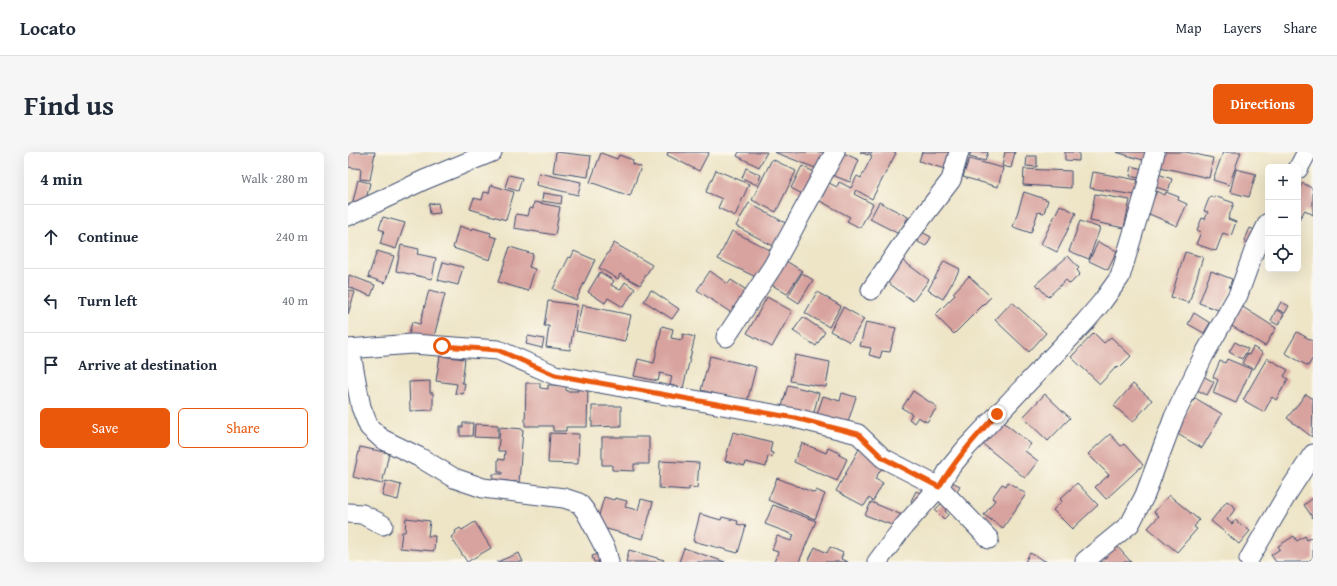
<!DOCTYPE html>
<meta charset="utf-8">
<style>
body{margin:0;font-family:"Gentium Book Plus",serif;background:#f6f6f7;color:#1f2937}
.controls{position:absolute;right:12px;top:12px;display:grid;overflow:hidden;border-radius:6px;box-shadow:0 4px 16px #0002}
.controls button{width:36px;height:36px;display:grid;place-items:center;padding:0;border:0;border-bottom:1px solid #e0e1e3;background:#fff;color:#1f2937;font:20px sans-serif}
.stop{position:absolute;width:12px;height:12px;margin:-9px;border:3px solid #ea580c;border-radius:50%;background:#fff}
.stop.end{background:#ea580c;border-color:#fff;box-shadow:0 1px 4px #0008}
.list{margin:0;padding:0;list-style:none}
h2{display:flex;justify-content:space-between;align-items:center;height:52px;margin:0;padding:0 16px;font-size:17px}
h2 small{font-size:13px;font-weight:400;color:#747a83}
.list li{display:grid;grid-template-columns:26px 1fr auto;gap:12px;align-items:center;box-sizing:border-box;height:64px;padding:0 16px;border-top:1px solid #e0e1e3}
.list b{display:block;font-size:15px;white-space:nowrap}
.list em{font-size:13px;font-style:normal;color:#747a83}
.actions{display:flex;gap:8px;padding:12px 16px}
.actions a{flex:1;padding:9px 0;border:1px solid #ea580c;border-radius:6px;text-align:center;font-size:14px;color:#ea580c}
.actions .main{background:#ea580c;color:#fff}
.icon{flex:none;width:22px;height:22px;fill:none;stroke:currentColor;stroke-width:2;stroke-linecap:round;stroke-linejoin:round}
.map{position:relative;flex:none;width:965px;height:410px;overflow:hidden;border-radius:6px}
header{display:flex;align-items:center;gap:24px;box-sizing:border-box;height:56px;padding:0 20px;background:#fff;border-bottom:1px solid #e0e1e3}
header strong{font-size:19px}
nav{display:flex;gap:22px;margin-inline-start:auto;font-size:14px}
.intro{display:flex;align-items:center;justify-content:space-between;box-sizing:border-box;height:96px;padding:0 24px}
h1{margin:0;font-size:28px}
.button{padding:10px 18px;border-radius:6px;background:#ea580c;color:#fff;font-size:14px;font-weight:700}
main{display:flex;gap:24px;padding:0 24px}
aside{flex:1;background:#fff;border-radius:6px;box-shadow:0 4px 16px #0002}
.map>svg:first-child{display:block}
</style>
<header>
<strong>Locato</strong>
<nav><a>Map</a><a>Layers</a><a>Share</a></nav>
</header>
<div class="intro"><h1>Find us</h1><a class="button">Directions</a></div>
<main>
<aside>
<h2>4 min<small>Walk · 280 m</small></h2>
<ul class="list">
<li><svg class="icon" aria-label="ahead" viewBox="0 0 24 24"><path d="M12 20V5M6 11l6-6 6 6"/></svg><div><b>Continue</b></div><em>240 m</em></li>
<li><svg class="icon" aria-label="left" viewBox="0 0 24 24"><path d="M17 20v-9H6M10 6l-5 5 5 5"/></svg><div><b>Turn left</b></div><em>40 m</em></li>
<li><svg class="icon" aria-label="arrive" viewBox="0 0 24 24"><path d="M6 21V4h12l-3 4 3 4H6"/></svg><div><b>Arrive at destination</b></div></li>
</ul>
<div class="actions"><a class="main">Save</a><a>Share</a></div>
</aside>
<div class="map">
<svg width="965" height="410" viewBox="0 0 965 410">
<rect width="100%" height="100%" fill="#fbf7ec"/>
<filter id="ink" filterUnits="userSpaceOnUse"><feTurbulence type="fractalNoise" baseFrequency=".025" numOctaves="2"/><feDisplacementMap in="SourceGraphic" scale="8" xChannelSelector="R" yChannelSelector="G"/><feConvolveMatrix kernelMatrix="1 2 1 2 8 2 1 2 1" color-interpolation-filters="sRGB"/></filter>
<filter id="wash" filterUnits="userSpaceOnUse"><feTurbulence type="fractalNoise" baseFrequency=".012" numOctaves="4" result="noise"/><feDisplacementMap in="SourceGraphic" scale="16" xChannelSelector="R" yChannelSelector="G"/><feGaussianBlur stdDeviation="0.9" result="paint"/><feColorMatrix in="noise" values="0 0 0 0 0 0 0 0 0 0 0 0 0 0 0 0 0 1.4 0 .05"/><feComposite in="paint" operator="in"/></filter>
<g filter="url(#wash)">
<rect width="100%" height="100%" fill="#eee5c7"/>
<g id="blocks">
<!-- building -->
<path fill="#d8a29e" d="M1 0H27L22 28 12 27 13 17 0 15Z
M208 0 243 4 240 25 205 20Z
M320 0H361L351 19 319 3Z
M391 0H419L411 15 389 4Z
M426 0H476L470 17Z
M493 0 511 8 502 30 484 23Z
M512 0H522L520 3Z
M524 0H546L548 1 524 47 508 38 506 42 525 52 512 76 499 69 502 65 472 49 481 31 489 35 491 30 503 36 509 24 513 26 524 4 522 3Z
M574 0H605L600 18 571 9Z
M623 0H640L637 9 621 5Z
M657 0H667L663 16 654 14Z
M717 0H731V9L717 8Z
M768 0H800L798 9Z
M816 0H838L865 6 861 26 812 15Z
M875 0H893L881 33 865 28Z
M253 1 269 7 271 3 285 8 284 12 293 15 282 44 242 30Z
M679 4H689V15L678 14Z
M424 7 448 19 428 60 404 48Z
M621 7 655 16 650 35 615 25Z
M454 14 470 22 458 44 443 36Z
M784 14 798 18 795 27 782 24Z
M398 16 413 23 409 33 394 26Z
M676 17 723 19V36L675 33Z
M888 17 908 22 901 45 882 40Z
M368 18 401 32 387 64 370 56 374 47 358 40Z
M745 20 790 28 787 43 742 36Z
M191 21 233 30 230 43 188 33Z
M810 22 824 27 820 39 805 34Z
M161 23 174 26 170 39 157 35Z
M10 28 22 31 17 52 5 49Z
M955 31 965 37V63L957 58 950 69V38Z
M143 33 166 40 158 68 122 57 126 46 134 48 136 40 141 41Z
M809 39 817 43 818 40 831 45 830 48 839 52 829 74 799 61Z
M676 40 700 48 696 61 690 60 683 81 665 75Z
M195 41 214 44 213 52 194 49Z
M747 42 782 48 776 76 742 69Z
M862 44 866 46V44L886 51 880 67 888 70 883 84 875 81 868 99 848 92 853 80 849 78 854 66 857 67 860 60 856 59Z
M186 50 212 55 207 83 166 76 168 62 180 64 182 56 185 57Z
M531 50 560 65 551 82 522 67Z
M90 51 92 61 82 62 81 52Z
M401 51 439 72 427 95 388 74Z
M712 53 728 61 709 100 693 92Z
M35 65 57 71 48 97 32 92 36 79 31 77Z
M732 69 752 76 741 107 721 99Z
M111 74 124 78 125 76 143 81 142 84 149 86 142 108 105 96Z
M902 76 911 80 904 95 896 90Z
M384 79 424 99 410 126 370 107Z
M574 80 583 85 578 94 570 90Z
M750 90 769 99 760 118 741 109Z
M266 91 304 113 292 133 272 122 270 127 251 116Z
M53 93 71 97 69 102 88 106 84 127 48 119Z
M162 95 185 102 181 115 187 117 180 139 150 130Z
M29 99 46 104 37 131 20 125Z
M226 99 247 108 228 148 205 137 221 105 223 106Z
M837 100 855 105 841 151 823 145Z
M720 104 731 116 729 118 732 122 722 132 718 128 700 145 688 132Z
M435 107 454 119 439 142 424 133 429 126Z
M554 108 581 128 565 149 538 129Z
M596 109 612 117 595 147 580 138Z
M95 110 115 115 110 133 90 128Z
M362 119 380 132 383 128 400 139 385 162 349 138Z
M863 119 884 127 881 136 883 137 873 159 851 151Z
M252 120 266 129 263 133 272 138 277 130 287 137 275 155 260 146 257 151 240 140Z
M454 121 465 128 451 151 440 144Z
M1 123 27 133 23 144 0 135Z
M621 124 643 145 606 182 587 163 607 143 605 141Z
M0 138 7 140 0 162Z
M81 138 97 142 84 192 60 186 64 170 72 172Z
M303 138 331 157 324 167 296 149Z
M469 140 493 154 481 175 457 161Z
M419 145 444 159 424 195 399 181Z
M200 149 229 153 222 198 198 195 201 174H196Z
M664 150 698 181 681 200 647 168Z
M933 150 941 154 937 161 929 157Z
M234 153 283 163 277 189 228 179Z
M893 154 928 176 917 194 882 173Z
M495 155 516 167 502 190 482 179Z
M928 158 936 162 930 173 923 169Z
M846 161 862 171 856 181 840 172Z
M455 165 477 180 468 194 445 179Z
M518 170 548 176 542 200 534 199 532 206 521 203 523 196 512 194Z
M314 174 325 177 323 186 334 188 335 182 347 185 335 236 322 233 324 224 312 221 310 229 286 224 290 207 306 211Z
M949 180 965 189V206L960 214 937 201Z
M746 181 756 191 763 185 783 204 771 216 769 214 752 232 723 205Z
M180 184 196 187 194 196 178 192Z
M887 190 900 197 894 207 881 200Z
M905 195 915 201 906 217 894 211 899 202 901 203Z
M447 203 482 210 478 235 442 229Z
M92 204 117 207 114 231H117L115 242 107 241 109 232 88 229Z
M362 204 408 215 399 250 353 238Z
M919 206 940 218 936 224 940 227 928 248 924 245 916 260 895 248Z
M879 207 903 217 888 251 865 241 870 228 865 225 872 209 877 211Z
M853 223 866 230 859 243 845 236Z
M82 229V241H85V258L62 259 61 230Z
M178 231H192V236L200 237V233H218V239H230V235H240L239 275H218V279H205V274H177Z
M785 232 804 248 785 270 766 254Z
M440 233 471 241 464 267 433 258Z
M565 239 589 255 579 270 570 265 566 271 561 267 564 262 554 256Z
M494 241 508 245 498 276 468 266 475 244 492 249Z
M697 242 722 266 700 289 675 265Z
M958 242 965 247 964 285 939 266Z
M847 246 874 262 854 296 826 280Z
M244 254H273V274L244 275Z
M650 266 683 292 677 299 690 309 677 326 631 289Z
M115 271H125L124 284H112V275H115Z
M127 272 150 273V286L126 285Z
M152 275 175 277 171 330 153 329 144 334 145 322H154V320H150V307L156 308 157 299H150Z
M385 280 424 290 422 300 425 301 424 305 420 304 418 315 398 310 397 314 377 309Z
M202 281 231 282 230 312 200 311Z
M762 282 773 294 776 292 795 313 758 347 747 335 761 323 740 302Z
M254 285H301V312H286V319L264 318V313H254Z
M454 291 478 301 480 296 492 301 491 303 499 307 489 329 446 310Z
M12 295 41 301 34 332 5 325Z
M511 297 539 312 536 318 533 317 527 327 535 331 525 349 521 346 516 354 488 339Z
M312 309 351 311 349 336 341 335V338L311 336Z
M429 326 467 341 468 338 477 342 467 367 420 348Z
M600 328 612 334 606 344Z
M38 329 53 333 50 348 34 344Z
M660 330 678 342 655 376 636 363 647 348 644 346 654 332 658 334Z
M729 331 750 353 724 377 705 358 714 349 712 347Z
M568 339 577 344 572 353 563 349Z
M821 343 851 368 846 375 849 377 829 400 800 376 811 364 806 360Z
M256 345 266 348 267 346 279 349 277 355 290 358 293 347 305 350 295 387 248 374Z
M965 346V366L956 353Z
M596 349 601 354 597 359 600 363 596 367 587 358Z
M879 349 888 356 879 368 884 372 887 368 902 379 891 392 863 369Z
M523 350 554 363 549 375 517 363Z
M425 353 468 369 451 410H426L430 400 424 398 429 384 443 389 446 383 417 372Z
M352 362 373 368 374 365 390 369 389 372 398 374 390 401 345 389Z
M58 366 82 369 80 384H87L86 399 52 396 54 380H57Z
M127 370 143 396 119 410 103 385 108 381 107 379 112 376 114 378Z
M946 384 949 389 957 384 959 388 965 385V406L959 410H928L923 403 932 397 930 394Z
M767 392 783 410H752L750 407Z
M467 395 479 401 482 395 495 401 493 407 500 410H460Z
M336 396 377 410H331Z
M281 398 316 408 315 410H278Z
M171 401 175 410H149Z
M254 401 257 410H246L244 404Z
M682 401 699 410H677Z"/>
</g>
</g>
<g filter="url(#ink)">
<use href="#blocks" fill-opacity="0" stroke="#3b4a6e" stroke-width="1"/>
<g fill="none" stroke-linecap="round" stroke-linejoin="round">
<!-- minor casing -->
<g stroke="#3b4a6e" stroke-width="21">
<path id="minor" d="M950 17 959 0
M0 64 76 28 144 0
M523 138 557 88 603 28 611 0
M378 185 425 114 487 0
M0 197 64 192 150 198 207 223 447 266 510 282 535 306 591 335 641 387
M2 197 13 255 21 275 34 287 71 305 106 326 135 336 216 346 231 351 238 360 258 398 261 410
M0 361 14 362 35 373
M901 407 941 339 965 302
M737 409 782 372 797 343 826 265 856 203 890 143 906 99 920 71
M529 410 556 374 591 335 601 317 619 295 737 170 754 150 772 125 797 41 807 0"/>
</g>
<!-- minor -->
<use href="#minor" stroke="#fff" stroke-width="19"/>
</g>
</g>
<g fill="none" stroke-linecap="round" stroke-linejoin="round" filter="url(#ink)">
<!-- route -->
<path stroke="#ea580c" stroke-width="5" d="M94 194 150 198 207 223 447 266 510 282 535 306 591 335C607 308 627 285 649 262"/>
</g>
</svg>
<div class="controls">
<button>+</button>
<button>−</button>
<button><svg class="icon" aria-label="locate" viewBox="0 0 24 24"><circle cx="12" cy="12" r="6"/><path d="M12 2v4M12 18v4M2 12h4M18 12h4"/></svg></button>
</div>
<div class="stop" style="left:94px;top:194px"></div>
<div class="stop end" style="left:649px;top:262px"></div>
</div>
</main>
